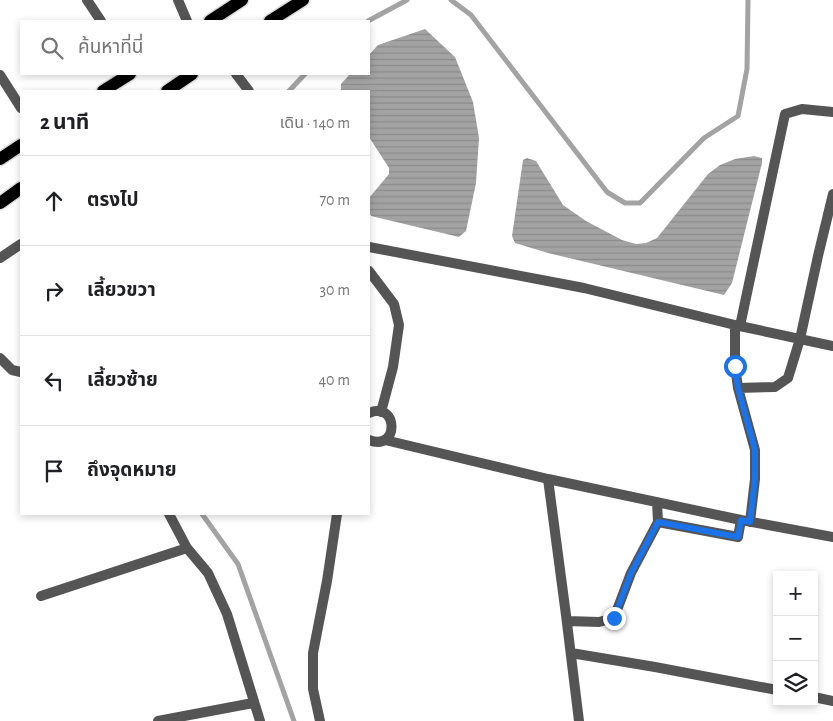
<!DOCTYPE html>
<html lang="th">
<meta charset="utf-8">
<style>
body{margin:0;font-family:"Alegreya Sans","Noto Sans Thai",sans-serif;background:#f2f2f2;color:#202124}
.controls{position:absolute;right:15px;bottom:15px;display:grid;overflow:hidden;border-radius:0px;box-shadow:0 2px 8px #0003}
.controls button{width:45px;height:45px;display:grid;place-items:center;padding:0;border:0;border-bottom:1px solid #e0e0e0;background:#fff;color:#202124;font:25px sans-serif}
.stop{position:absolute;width:15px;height:15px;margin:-11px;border:4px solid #1a73e8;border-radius:50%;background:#fff}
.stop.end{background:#1a73e8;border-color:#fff;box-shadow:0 1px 5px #0008}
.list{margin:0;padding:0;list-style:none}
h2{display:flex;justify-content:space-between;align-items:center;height:65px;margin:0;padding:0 20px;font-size:21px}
h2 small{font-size:16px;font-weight:400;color:#757577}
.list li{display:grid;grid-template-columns:32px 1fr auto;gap:15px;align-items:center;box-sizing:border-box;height:90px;padding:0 20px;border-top:1px solid #e0e0e0}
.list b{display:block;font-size:19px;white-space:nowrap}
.list em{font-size:16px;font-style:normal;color:#757577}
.icon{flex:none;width:28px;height:28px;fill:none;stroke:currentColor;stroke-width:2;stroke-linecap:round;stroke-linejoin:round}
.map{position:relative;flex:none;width:833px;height:721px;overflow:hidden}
.search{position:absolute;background:#fff;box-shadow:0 2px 8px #0003;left:20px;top:20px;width:350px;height:55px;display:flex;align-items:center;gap:12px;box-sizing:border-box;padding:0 18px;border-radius:0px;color:#757577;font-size:19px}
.panel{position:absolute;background:#fff;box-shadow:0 2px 8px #0003;left:20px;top:90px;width:350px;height:425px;border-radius:0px}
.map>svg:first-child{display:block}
</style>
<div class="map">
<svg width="833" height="721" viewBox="0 0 833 721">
<defs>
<pattern id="water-rules" width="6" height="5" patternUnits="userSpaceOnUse" patternTransform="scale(1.25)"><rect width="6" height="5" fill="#a3a3a3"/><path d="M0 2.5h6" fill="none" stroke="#8b8b8b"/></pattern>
</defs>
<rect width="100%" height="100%" fill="#fff"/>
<!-- water -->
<path fill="url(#water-rules)" d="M425 29 455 57 473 102 479 138 476 183 466 231 459 237 371 216 369 212V198L389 174V168L369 137V91H341V84L350 74H369V55L378 45Z
M754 156 762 158V163L732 283 724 295 548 253 515 243 512 236 523 160 527 158 536 161 563 205 586 221 622 240 636 244 646 243 657 238 708 174 720 165 735 159Z"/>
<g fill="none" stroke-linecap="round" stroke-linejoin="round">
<!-- stream -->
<path stroke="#a3a3a3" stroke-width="5" d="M451 0 471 15 607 192 625 203H640L704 138 738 116 747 69 748 0
M368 21 407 0
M289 91 305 74
M202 514 238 564 294 721"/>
<!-- primary casing -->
<g stroke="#dbdbdb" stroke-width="15">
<path id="primary" d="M210 21 242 0
M270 21 303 0
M103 91 130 74
M167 91 192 74
M0 159 21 145
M0 203 21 188"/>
</g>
<!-- service -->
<path stroke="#555" stroke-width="10" d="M87 0 101 21
M178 0 187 21
M236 74 249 91
M0 75 21 108
M369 247 584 288 735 325 833 346
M0 258 21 244
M369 271 394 304 399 325 393 367 381 412
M735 325V366L738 388 755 450V479L750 522
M740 326 785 114 802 109 833 112
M0 358 12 370 21 372
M738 388 775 387 788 378 800 339 818 256 833 194
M369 413C398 400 400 452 369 440
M385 440 548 479 741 520 833 537
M548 479 566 615 579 721
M658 522 738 537 741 520
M567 621 599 622 614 618 631 573 658 522 657 502
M571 653 655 667 777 690
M814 697 833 701
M320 721 313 689V653L327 581 337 514"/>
<!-- minor -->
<path stroke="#555" stroke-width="10" d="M169 514 187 548 208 573 227 614 260 721
M41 596 187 548
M158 721 253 703"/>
<!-- primary -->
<use href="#primary" stroke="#000" stroke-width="12"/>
</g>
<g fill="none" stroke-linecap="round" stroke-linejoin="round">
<!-- route -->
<path stroke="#1a73e8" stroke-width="6" d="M614 618 631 573 658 522 738 537 741 520 750 522 755 479V450L738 388 735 366"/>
</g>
</svg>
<div class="controls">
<button>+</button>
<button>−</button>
<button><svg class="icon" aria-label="layers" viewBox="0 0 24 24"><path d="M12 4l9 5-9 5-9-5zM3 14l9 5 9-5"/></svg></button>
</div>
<div class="stop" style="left:735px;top:366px"></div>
<div class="stop end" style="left:614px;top:618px"></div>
<div class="search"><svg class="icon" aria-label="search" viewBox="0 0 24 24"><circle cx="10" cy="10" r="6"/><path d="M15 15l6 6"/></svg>ค้นหาที่นี่</div>
<section class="panel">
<h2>2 นาที<small>เดิน · 140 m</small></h2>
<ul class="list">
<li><svg class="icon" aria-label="ahead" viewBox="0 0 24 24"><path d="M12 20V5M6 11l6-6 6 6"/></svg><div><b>ตรงไป</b></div><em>70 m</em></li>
<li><svg class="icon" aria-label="right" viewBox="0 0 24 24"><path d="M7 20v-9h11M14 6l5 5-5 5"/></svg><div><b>เลี้ยวขวา</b></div><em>30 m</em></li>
<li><svg class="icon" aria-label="left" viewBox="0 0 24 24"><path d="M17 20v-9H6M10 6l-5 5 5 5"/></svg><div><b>เลี้ยวซ้าย</b></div><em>40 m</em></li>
<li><svg class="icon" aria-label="arrive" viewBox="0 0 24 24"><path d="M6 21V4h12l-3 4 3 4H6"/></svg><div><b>ถึงจุดหมาย</b></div></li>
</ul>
</section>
</div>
